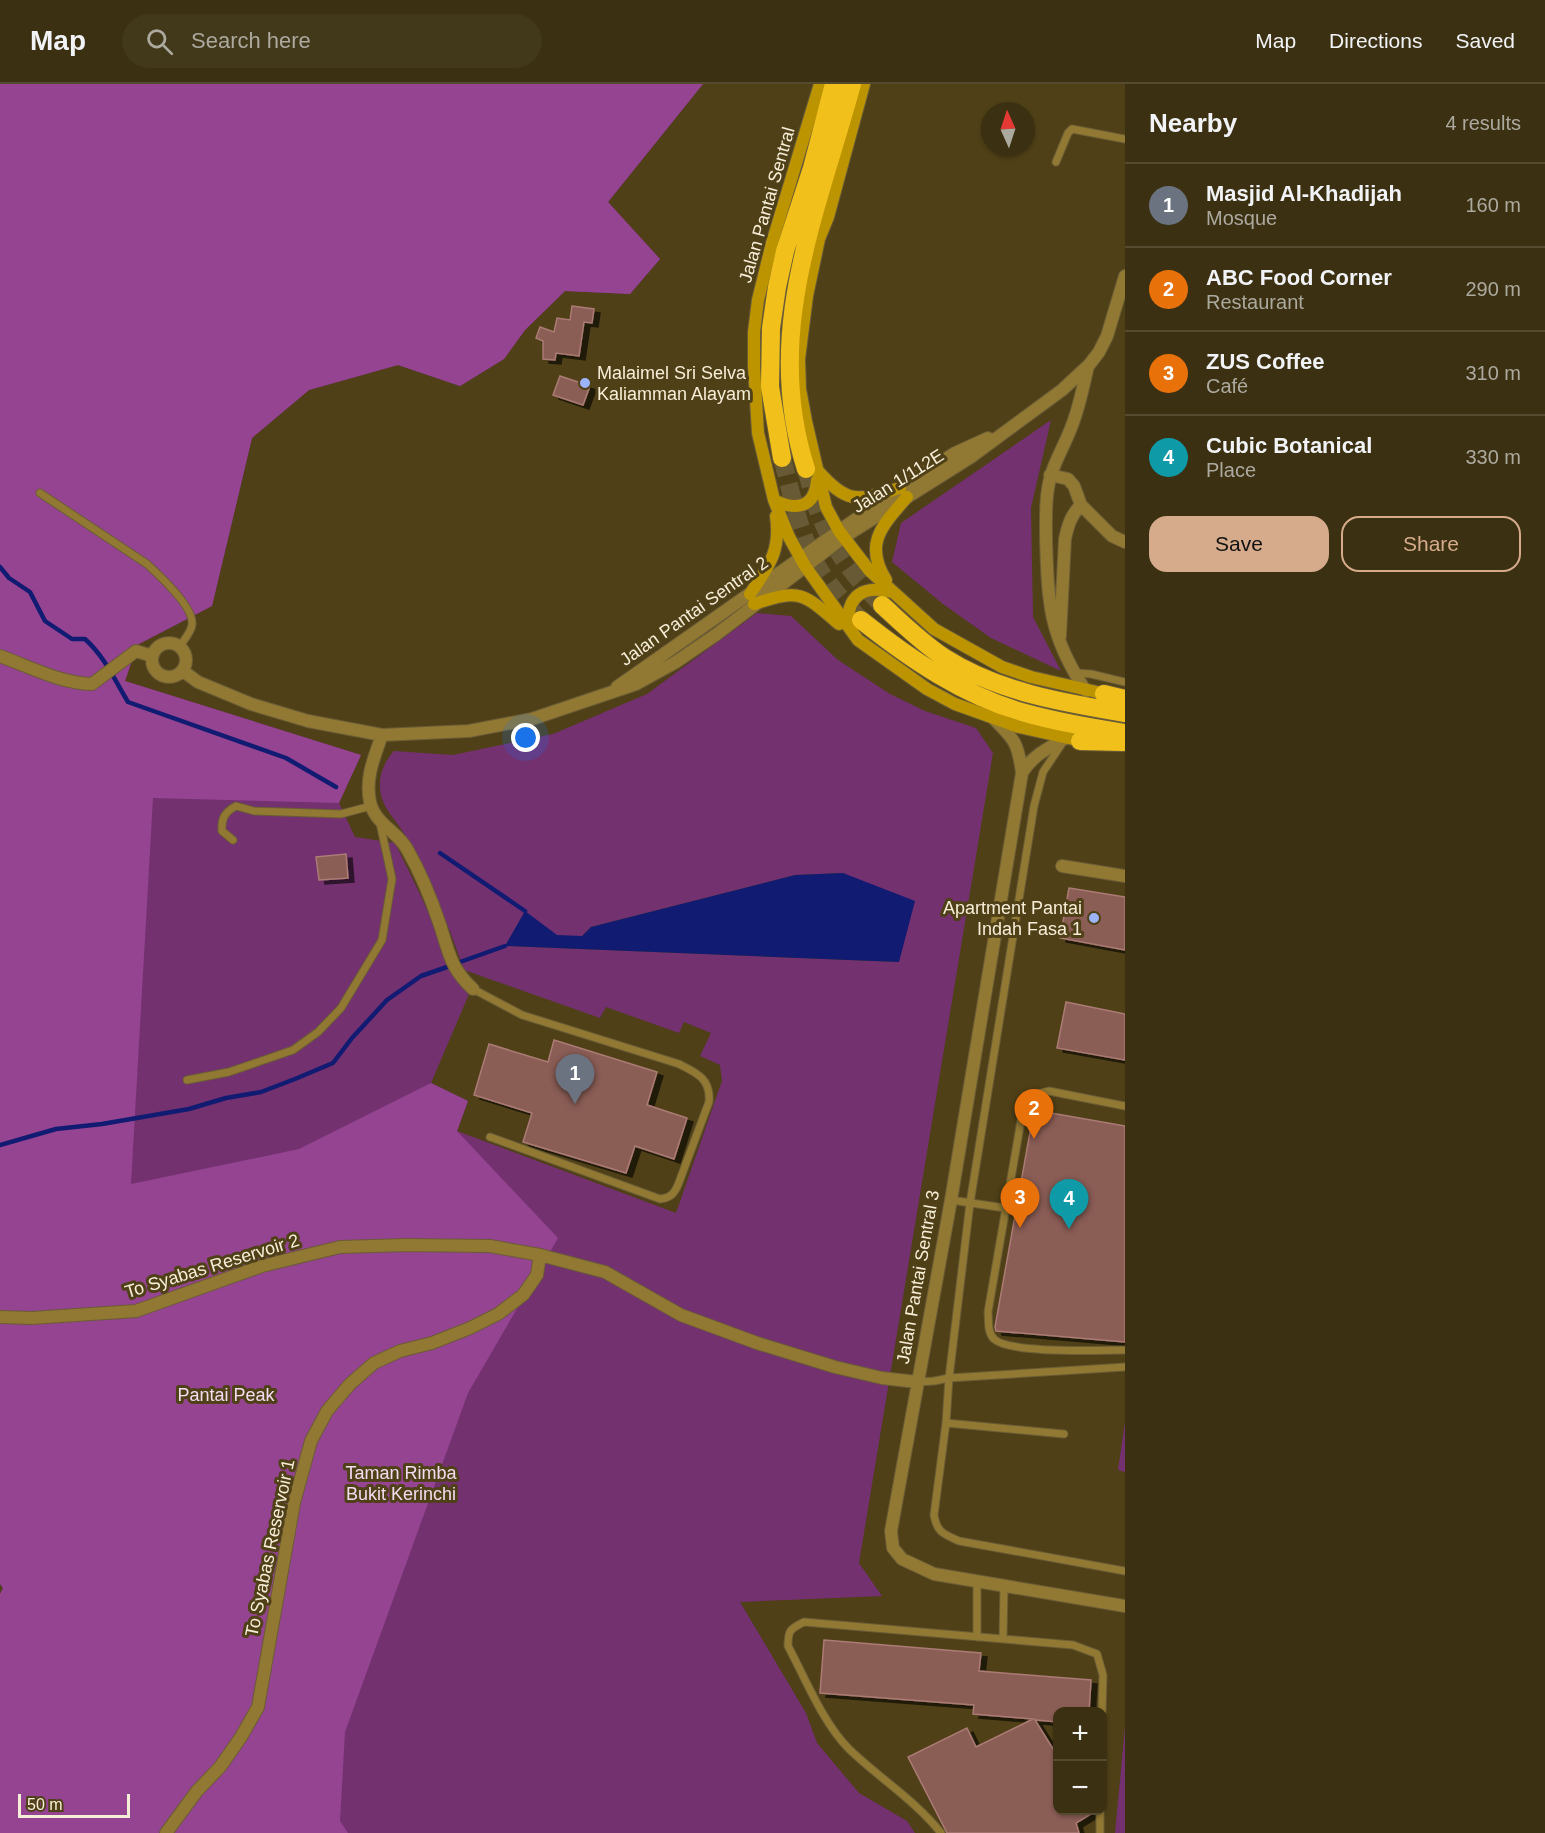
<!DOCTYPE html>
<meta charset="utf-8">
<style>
body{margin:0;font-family:Arial,sans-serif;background:#42381a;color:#f1f3f6}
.controls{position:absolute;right:18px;bottom:18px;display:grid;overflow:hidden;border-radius:12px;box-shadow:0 2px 4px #0004}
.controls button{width:54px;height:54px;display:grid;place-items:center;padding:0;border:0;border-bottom:2px solid #544b31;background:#3b3011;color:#f1f3f6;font:30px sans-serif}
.compass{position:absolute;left:981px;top:18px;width:54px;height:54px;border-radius:50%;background:#3b3011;box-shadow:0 2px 4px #0004;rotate:357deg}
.scale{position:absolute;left:18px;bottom:15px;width:112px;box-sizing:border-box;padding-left:6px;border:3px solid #f7eed8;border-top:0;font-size:16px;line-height:21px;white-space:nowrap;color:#f7eed8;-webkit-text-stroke:4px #4f4017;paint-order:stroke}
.you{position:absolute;left:526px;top:654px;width:21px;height:21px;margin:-15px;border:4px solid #fff;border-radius:50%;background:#1a73e8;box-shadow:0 0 0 9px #1a73e833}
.badge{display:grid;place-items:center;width:39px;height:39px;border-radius:50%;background:#d6ab8b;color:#fff;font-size:20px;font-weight:700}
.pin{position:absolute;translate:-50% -50px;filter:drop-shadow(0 2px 3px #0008)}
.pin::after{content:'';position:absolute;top:32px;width:21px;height:18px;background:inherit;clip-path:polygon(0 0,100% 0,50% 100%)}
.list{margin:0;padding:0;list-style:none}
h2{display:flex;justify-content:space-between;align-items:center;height:78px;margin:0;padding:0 24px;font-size:26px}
h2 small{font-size:20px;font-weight:400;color:#aca99f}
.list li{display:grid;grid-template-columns:39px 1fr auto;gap:18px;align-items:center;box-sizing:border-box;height:84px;padding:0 24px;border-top:2px solid #544b31}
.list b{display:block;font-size:22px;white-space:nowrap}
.list p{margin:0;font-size:20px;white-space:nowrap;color:#aca99f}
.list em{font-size:20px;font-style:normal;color:#aca99f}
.actions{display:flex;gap:12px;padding:18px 24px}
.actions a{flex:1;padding:14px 0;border:2px solid #d6ab8b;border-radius:18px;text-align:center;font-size:21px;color:#d6ab8b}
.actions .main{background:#d6ab8b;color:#111}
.icon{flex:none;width:33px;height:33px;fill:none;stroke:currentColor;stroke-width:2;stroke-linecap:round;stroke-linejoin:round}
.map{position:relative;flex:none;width:1125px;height:1749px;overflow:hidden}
header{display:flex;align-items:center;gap:36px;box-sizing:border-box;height:84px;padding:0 30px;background:#3b3011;border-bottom:2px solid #544b31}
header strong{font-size:28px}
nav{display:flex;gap:33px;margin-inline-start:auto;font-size:21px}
.search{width:420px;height:54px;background:#42381a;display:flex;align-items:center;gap:15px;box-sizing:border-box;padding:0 21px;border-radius:33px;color:#aca99f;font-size:22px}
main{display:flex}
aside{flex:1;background:#3b3011}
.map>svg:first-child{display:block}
</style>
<header>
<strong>Map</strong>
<div class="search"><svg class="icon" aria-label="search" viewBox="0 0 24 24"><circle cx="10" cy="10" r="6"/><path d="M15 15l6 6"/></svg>Search here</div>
<nav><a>Map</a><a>Directions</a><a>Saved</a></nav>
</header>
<main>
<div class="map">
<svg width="1125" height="1749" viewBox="0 0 1125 1749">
<defs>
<filter id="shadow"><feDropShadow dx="6" dy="4" stdDeviation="0" flood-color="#0009"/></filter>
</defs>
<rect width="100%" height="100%" fill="#4f4017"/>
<!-- green -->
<path fill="#733170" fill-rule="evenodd" d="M0 0H703L608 118 660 175 630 210 565 207 525 246 504 275 460 302 398 281 309 306 252 354 212 522 137 561 125 597 361 671 339 719 355 753 395 759C408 786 422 812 433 840 443 866 448 890 469 910L431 999 468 1017 457 1047 676 1129 722 997 720 981 700 972 711 949 684 938 679 949 606 923 600 934 464 886C448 839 429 794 405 751 396 735 381 724 380 704 379 689 385 677 394 667L453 671 553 650 647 610 757 529 791 532 838 576 890 610 925 627 976 644 993 669 859 1479 882 1512 740 1518 806 1629 817 1659 859 1709 907 1737 915 1749H0V1510L3 1504 0 1500ZM843 789 899 878 505 862 525 828 557 852H582L591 843 795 791Z
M1051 336 1031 424 1033 533 1061 587 991 554 943 520 892 478 901 439Z
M1125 1338V1388L1118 1386Z
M1125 1643V1749H1115Z"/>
<!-- forest -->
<path fill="#954491" d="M0 0H703L608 118 660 175 630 210 565 207 525 246 504 275 460 302 398 281 309 306 252 354 212 522 137 561 125 597 361 671 339 719 153 714 131 1100 299 1065 431 999 468 1017 457 1047 558 1154 468 1309 345 1648 340 1737 348 1749H0V1510L3 1504 0 1500Z"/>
<!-- water -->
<path fill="#121b72" d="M843 789 915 817 899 878 505 862 525 827 557 851 582 852 591 843 795 791Z"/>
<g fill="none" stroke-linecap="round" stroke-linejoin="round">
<!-- stream -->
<path stroke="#121b72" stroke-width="4.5" d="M0 483 9 494 30 508 45 537 72 555H85C105 573 114 595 128 618L286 674 336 703
M440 769 525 827
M460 878 505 862
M0 1061 56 1045 102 1040 189 1025 226 1014 261 1008 295 995 333 979 352 954 387 916 421 892 447 883"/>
</g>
<!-- building -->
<path fill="#8a5d55" stroke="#ab7b74" stroke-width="1.5" filter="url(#shadow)" d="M572 222 594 225 592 239 584 238 579 272 556 269 555 276 543 275V257L536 254 540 243 554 248 557 234 570 236Z
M560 292 590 302 583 321 553 311Z
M346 770 348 794 319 796 316 773Z
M1069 804 1125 813V866L1060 854Z
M1066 918 1125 930V976L1057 964Z
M554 956 657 988 647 1021 687 1034 674 1075 635 1062 626 1089 523 1058 532 1029 474 1011 489 960 548 978Z
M1034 1026 1125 1042V1258L996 1247 995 1243Z
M824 1556 981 1569 979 1587 1091 1596 1089 1628H1058V1638L1035 1636 1058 1673V1726L1094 1728 1076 1739 1079 1749H947L908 1673 967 1644 976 1663 1033 1635 973 1630 974 1621 820 1609Z"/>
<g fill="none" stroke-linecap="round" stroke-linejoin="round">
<!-- motorway-tunnel -->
<path stroke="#685a34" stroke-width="18" stroke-dasharray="18 9" stroke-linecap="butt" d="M782 374C791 407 801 457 819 485 831 504 846 520 861 536
M806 385C811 401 814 419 821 434 835 468 856 495 882 521"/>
<!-- service casing -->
<g stroke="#6a5c36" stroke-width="9">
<path id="service" d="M1056 78 1068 49 1072 45 1125 55
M40 409 147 480C158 490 195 524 192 541 191 548 184 556 180 562
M1075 589 1091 590 1125 598
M233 756 222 747C221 734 225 728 236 722L254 727 341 730 371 722
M473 905 522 931 679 980C697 989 711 995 709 1018L678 1101C674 1110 670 1114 660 1115L490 1053
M187 996 229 988 293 966 318 948 341 924 382 856 392 795 380 739
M1125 1022 1049 1007 1033 1011 1024 1019 988 1228C989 1237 987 1248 994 1255 1010 1270 1100 1266 1125 1266
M951 1116 1005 1124
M1125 1283 949 1294 946 1339 934 1431C937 1449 944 1450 959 1457L1125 1487
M917 1298 934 1297 949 1294 970 1119 1034 722 1043 688 1061 661
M946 1339 1064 1350
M977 1553V1497
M1003 1555 1004 1501
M941 1749C915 1716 879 1694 849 1665 823 1639 805 1594 788 1562 788 1546 790 1545 804 1538L1073 1561 1097 1570 1103 1591 1102 1628
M1100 1749V1726"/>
</g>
<!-- minor casing -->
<g stroke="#6a5c36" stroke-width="14">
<path id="minor" d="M1050 391 1068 395 1074 402 1081 421 1112 452 1125 458
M1060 552 1065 455C1068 441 1071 431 1081 421
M152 576a17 17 0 1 1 34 0a17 17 0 1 1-34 0Z
M0 572C30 583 60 599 92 600L136 567 152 572
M183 587 198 598 251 620 308 637 382 651 469 647 532 635 636 600 676 578 717 550 844 453 971 373 1062 306 1089 281 1099 268 1107 252 1125 192
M617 603 900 404 955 369 988 354
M1086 607C1049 552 1048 519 1046 455 1046 434 1045 411 1051 391 1056 375 1065 360 1071 344 1079 325 1083 303 1088 282
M994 635C1015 656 1018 659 1022 689L951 1116 891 1447 893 1464 902 1475 934 1490 1125 1522
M382 651C374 674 365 694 370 718 375 740 397 747 407 765 419 786 432 817 440 841 449 868 450 884 473 905
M1022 689C1032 672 1048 664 1066 654
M1062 782 1125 792
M0 1233 32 1234 136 1227 262 1182 340 1163 406 1161 490 1162 540 1171 605 1188 681 1231 757 1259 835 1283 882 1294 917 1298
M166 1749 197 1707 220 1683 241 1653 258 1623 294 1419 311 1357 327 1327 350 1300 374 1279 400 1267 432 1259 470 1244 498 1230 523 1211 537 1191 540 1171"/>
</g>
<!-- secondary casing -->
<g stroke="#6a5c36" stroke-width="14">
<path id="secondary" d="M820 0 772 159 758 216 754 248V283L758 349 774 416 789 453 805 482 858 556 927 605 955 620 1019 643 1086 658
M864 0 828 133 819 155 807 212 799 275 800 305 806 337 826 423 839 447 869 486 934 545 1002 583 1031 593 1110 611
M818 387C849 422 858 416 900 404
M774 416C796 427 815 424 817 396
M886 496C863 459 883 441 907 413
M750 510C769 482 781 467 776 432
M754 520C800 505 802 508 839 540
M853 544 849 527C854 505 873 503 892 508"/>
</g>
<!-- motorway casing -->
<g stroke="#6a5c36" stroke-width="20">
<path id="motorway" d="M782 374 770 303 771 244 777 203 785 167 812 84 834 0
M806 385C762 249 817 129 852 0
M882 521C902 539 922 559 945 574 998 608 1065 619 1125 629
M861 536C910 575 964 612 1025 629 1058 638 1092 644 1125 649
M1104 610 1125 615
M1080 657 1123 658"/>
</g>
<!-- service -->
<use href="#service" stroke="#917833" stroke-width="7"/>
<!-- minor -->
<use href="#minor" stroke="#917833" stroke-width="12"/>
<!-- secondary -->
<use href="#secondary" stroke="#bc9400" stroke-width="12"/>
<!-- motorway -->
<use href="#motorway" stroke="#f1c01b" stroke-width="18"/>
</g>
<!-- markers -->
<g fill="#9bb4fd" stroke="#4f4017" stroke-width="2">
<circle cx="585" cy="299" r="6"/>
<circle cx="1094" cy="834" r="6"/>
</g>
<g text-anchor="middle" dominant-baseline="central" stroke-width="6" stroke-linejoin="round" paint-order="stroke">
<!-- street labels -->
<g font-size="18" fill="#f7eed8" stroke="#4f4017">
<text transform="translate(767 121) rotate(-74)">Jalan Pantai Sentral</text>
<text transform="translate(898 397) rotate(-32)">Jalan 1/112E</text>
<text transform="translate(694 527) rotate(-35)">Jalan Pantai Sentral 2</text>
<text transform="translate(212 1182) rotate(-17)">To Syabas Reservoir 2</text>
<text transform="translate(918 1193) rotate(-80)">Jalan Pantai Sentral 3</text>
<text transform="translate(270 1464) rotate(-78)">To Syabas Reservoir 1</text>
</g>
<!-- poi labels -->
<g font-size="18" fill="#f7eed8" stroke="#4f4017" text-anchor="start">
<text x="597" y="289">Malaimel Sri Selva<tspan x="597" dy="21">Kaliamman Alayam</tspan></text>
<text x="1082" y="824" text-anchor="end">Apartment Pantai<tspan x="1082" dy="21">Indah Fasa 1</tspan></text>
</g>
<!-- park labels -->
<g font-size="18" fill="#f2dcf0" stroke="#4f4017">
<text x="226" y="1311">Pantai Peak</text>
<text x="401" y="1389">Taman Rimba<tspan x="401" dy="21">Bukit Kerinchi</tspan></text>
</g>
</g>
</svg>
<div class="controls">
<button>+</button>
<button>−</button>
</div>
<svg class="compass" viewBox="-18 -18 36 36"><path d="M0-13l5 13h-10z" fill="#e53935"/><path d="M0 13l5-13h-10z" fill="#aca99f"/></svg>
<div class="scale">50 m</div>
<div class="you"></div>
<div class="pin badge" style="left:575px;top:1020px;background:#6b7280">1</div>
<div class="pin badge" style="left:1034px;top:1055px;background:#e8710a">2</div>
<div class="pin badge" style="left:1020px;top:1144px;background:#e8710a">3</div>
<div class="pin badge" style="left:1069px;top:1145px;background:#0f9aa8">4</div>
</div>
<aside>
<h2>Nearby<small>4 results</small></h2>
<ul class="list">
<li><span class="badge" style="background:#6b7280">1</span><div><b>Masjid Al-Khadijah</b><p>Mosque</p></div><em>160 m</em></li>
<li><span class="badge" style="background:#e8710a">2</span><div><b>ABC Food Corner</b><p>Restaurant</p></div><em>290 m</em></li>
<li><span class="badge" style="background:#e8710a">3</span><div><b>ZUS Coffee</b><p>Café</p></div><em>310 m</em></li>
<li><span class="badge" style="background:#0f9aa8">4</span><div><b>Cubic Botanical</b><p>Place</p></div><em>330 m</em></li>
</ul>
<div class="actions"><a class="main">Save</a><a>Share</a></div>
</aside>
</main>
